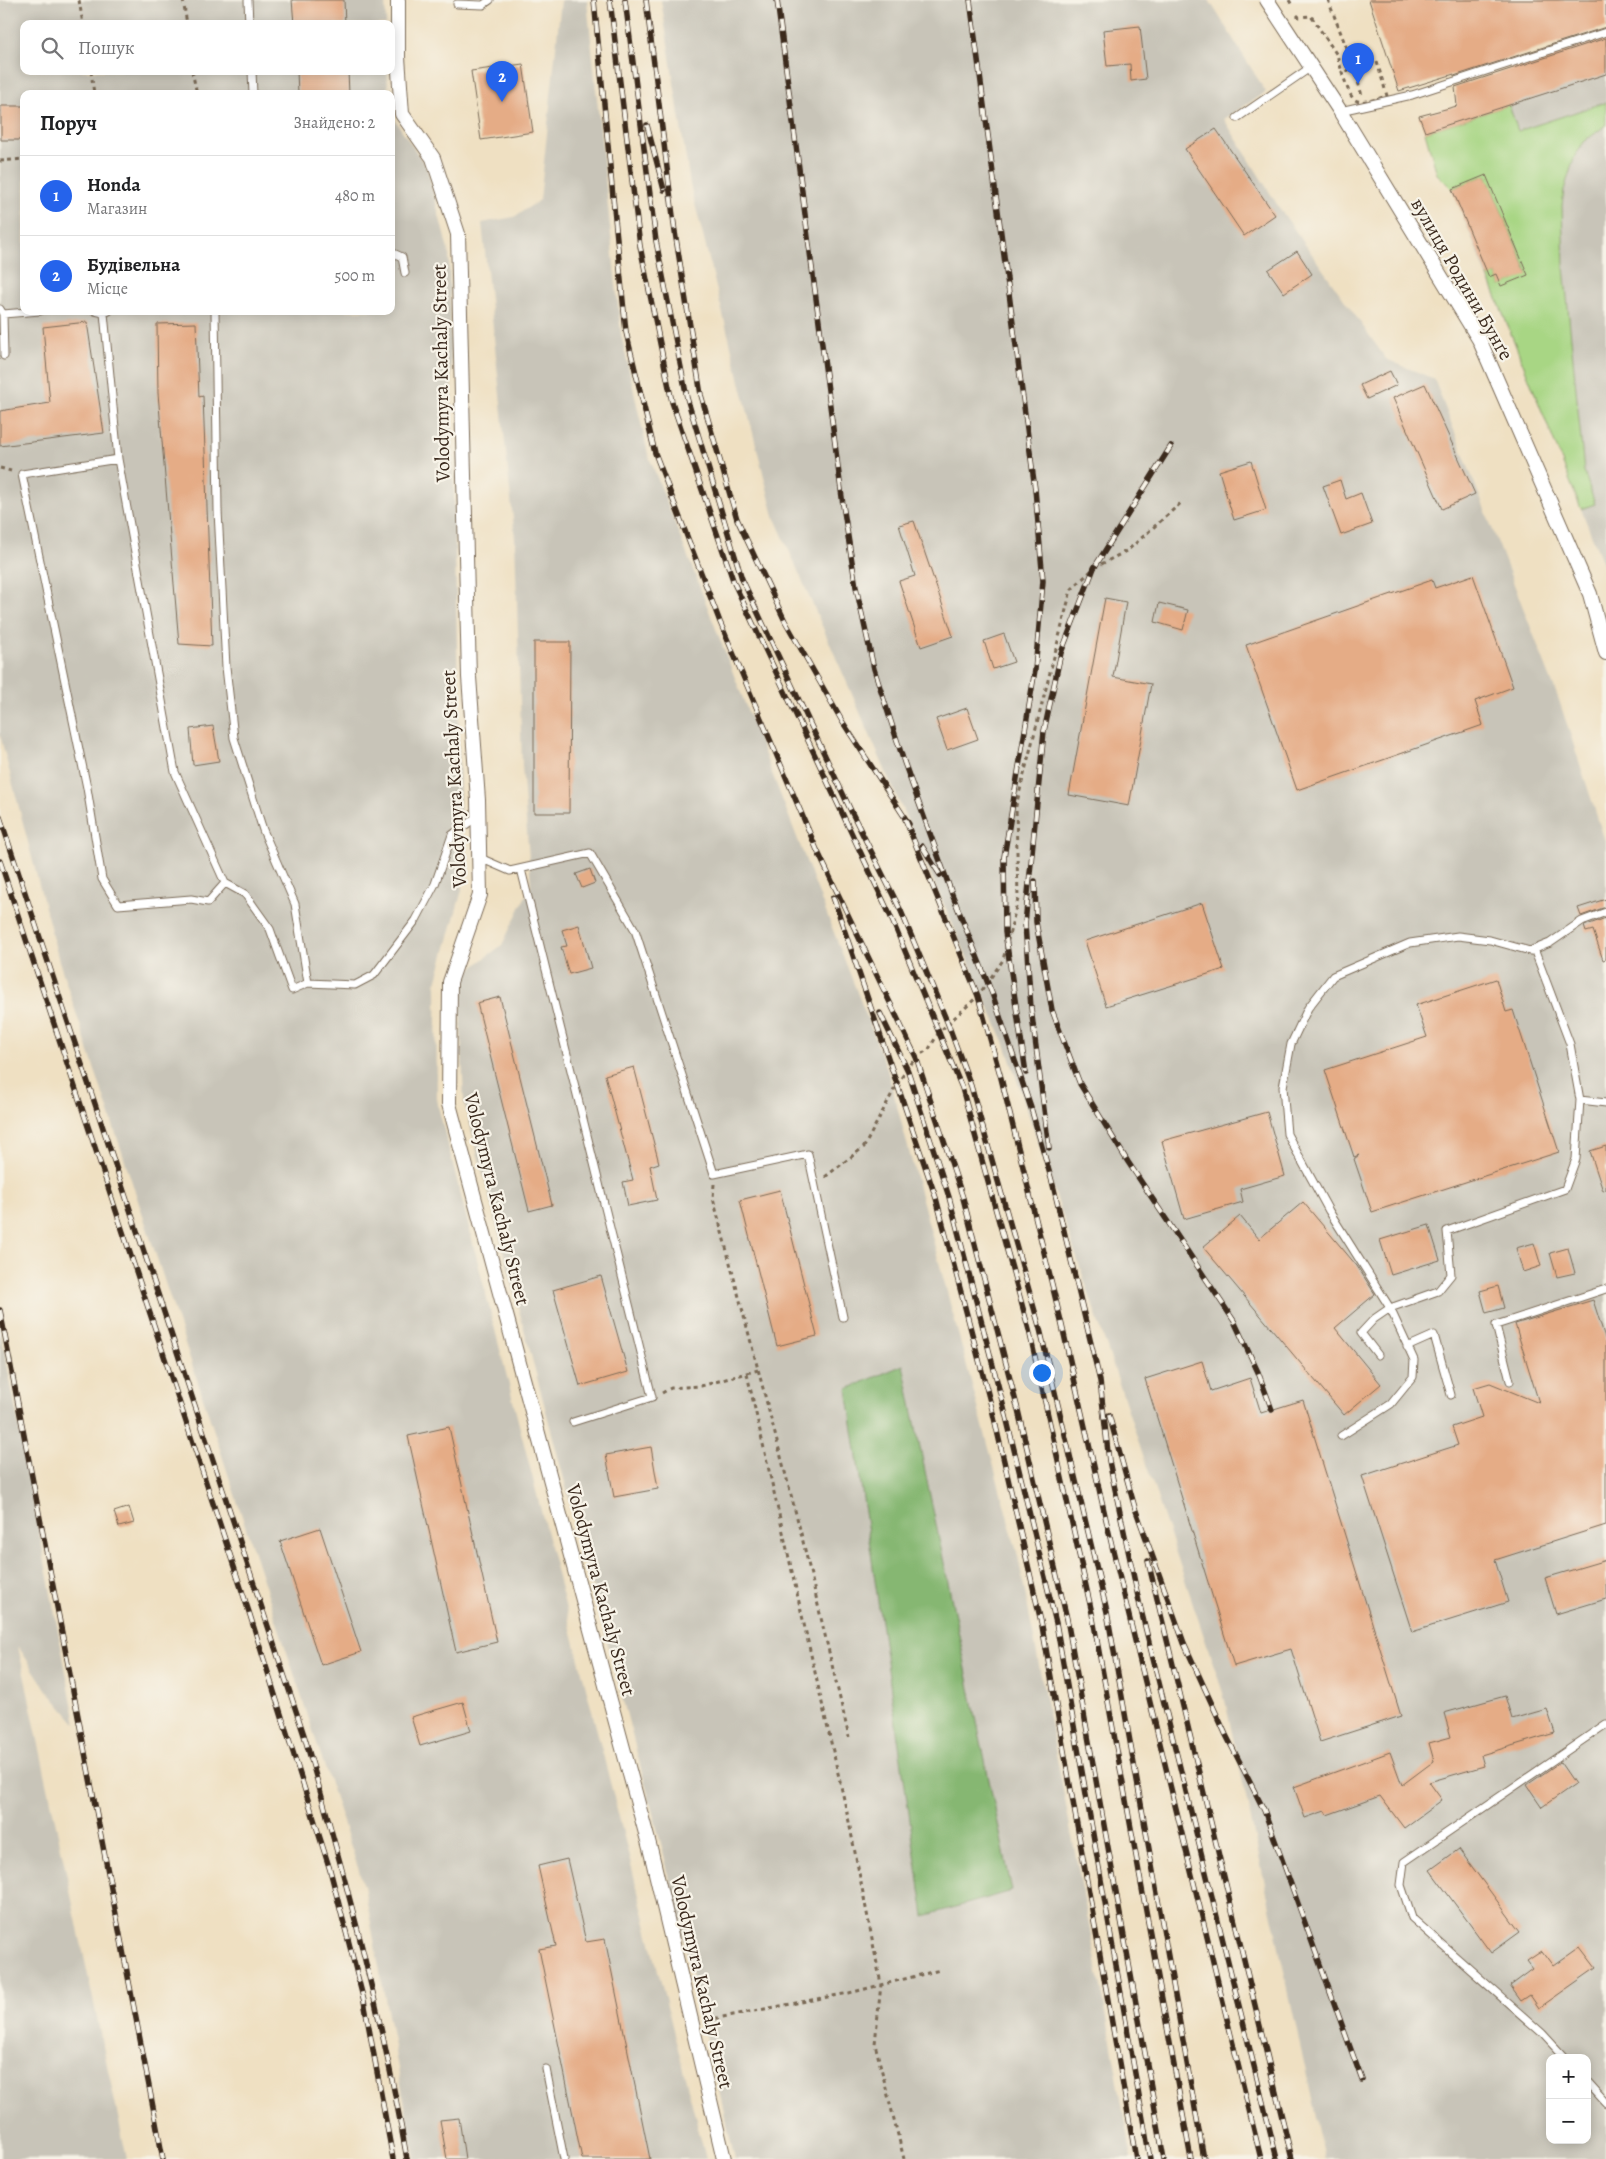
<!DOCTYPE html>
<html lang="uk">
<meta charset="utf-8">
<style>
body{margin:0;font-family:Alegreya,serif;background:#f6f6f6;color:#202124}
.controls{position:absolute;right:15px;bottom:15px;display:grid;overflow:hidden;border-radius:10px;box-shadow:0 2px 12px #0003}
.controls button{width:45px;height:45px;display:grid;place-items:center;padding:0;border:0;border-bottom:1px solid #e0e0e0;background:#fff;color:#202124;font:25px sans-serif}
.you{position:absolute;left:1041px;top:1372px;width:18px;height:18px;margin:-12px;border:4px solid #fff;border-radius:50%;background:#1a73e8;box-shadow:0 0 0 8px #1a73e833}
.badge{display:grid;place-items:center;width:32px;height:32px;border-radius:50%;background:#2563eb;color:#fff;font-size:16px;font-weight:700}
.pin{position:absolute;translate:-50% -41px;filter:drop-shadow(0 1px 2px #0008)}
.pin::after{content:'';position:absolute;top:26px;width:18px;height:15px;background:inherit;clip-path:polygon(0 0,100% 0,50% 100%)}
.list{margin:0;padding:0;list-style:none}
h2{display:flex;justify-content:space-between;align-items:center;height:65px;margin:0;padding:0 20px;font-size:21px}
h2 small{font-size:16px;font-weight:400;color:#757577}
.list li{display:grid;grid-template-columns:32px 1fr auto;gap:15px;align-items:center;box-sizing:border-box;height:80px;padding:0 20px;border-top:1px solid #e0e0e0}
.list b{display:block;font-size:19px;white-space:nowrap}
.list p{margin:0;font-size:16px;white-space:nowrap;color:#757577}
.list em{font-size:16px;font-style:normal;color:#757577}
.icon{flex:none;width:28px;height:28px;fill:none;stroke:currentColor;stroke-width:2;stroke-linecap:round;stroke-linejoin:round}
.map{position:relative;flex:none;width:1606px;height:2159px;overflow:hidden}
.search{position:absolute;background:#fff;box-shadow:0 2px 12px #0003;left:20px;top:20px;width:375px;height:55px;display:flex;align-items:center;gap:12px;box-sizing:border-box;padding:0 18px;border-radius:10px;color:#757577;font-size:19px}
.panel{position:absolute;background:#fff;box-shadow:0 2px 12px #0003;left:20px;top:90px;width:375px;height:225px;border-radius:10px}
.map>svg:first-child{display:block}
</style>
<div class="map">
<svg width="1606" height="2159" viewBox="0 0 1606 2159">
<rect width="100%" height="100%" fill="#f7f3e8"/>
<filter id="ink" filterUnits="userSpaceOnUse"><feTurbulence type="fractalNoise" baseFrequency=".02" numOctaves="2"/><feDisplacementMap in="SourceGraphic" scale="10" xChannelSelector="R" yChannelSelector="G"/><feConvolveMatrix kernelMatrix="1 2 1 2 8 2 1 2 1" color-interpolation-filters="sRGB"/></filter>
<filter id="wash" filterUnits="userSpaceOnUse"><feTurbulence type="fractalNoise" baseFrequency=".0096" numOctaves="4" result="noise"/><feDisplacementMap in="SourceGraphic" scale="20" xChannelSelector="R" yChannelSelector="G"/><feGaussianBlur stdDeviation="1.12" result="paint"/><feColorMatrix in="noise" values="0 0 0 0 0 0 0 0 0 0 0 0 0 0 0 0 0 1.4 0 .05"/><feComposite in="paint" operator="in"/></filter>
<g filter="url(#wash)">
<rect width="100%" height="100%" fill="#efe0c2"/>
<!-- industrial -->
<path fill="#c8c4b8" fill-rule="evenodd" d="M0 0H385L386 24H24V71H387L388 94H24V311H391V114L427 168 449 254 462 890 436 983 437 1102 706 2159H415L364 1886 59 961 0 735Z
M561 0H587L621 334 648 454 887 1069 1018 1556 1110 2034 1131 2159H735L663 1851 464 1103 459 978 502 945 531 885 522 766 515 538 482 223 514 217 540 200Z
M661 0H1209L1266 92 1224 119 1280 209 1386 359 1434 379 1559 700 1606 844V2159H1325L1224 1696 1005 1044 774 516 690 184ZM1550 2058H1587V2140H1550Z
M1606 74V571L1452 189 1437 174 1425 132Z
M0 1328 76 1724 46 1689 18 1646 127 2159H0Z"/>
<!-- green -->
<path fill="#a8d684" stroke="#728051" d="M1606 102V125L1584 142 1574 158 1564 190 1562 206 1564 267 1584 471 1595 504 1581 509 1488 276 1496 274 1501 286 1528 274 1486 175 1452 189 1437 174 1425 132 1509 105 1518 131Z"/>
<!-- forest -->
<path fill="#86b772" stroke="#607048" d="M903 1365 1012 1891 924 1916 847 1389Z"/>
<g id="blocks">
<!-- building -->
<path fill="#e5ac86" d="M292 0H344L345 24H294Z
M1369 0H1606V27L1454 76V74L1399 91Z
M1140 26 1146 79 1131 81 1130 64 1107 66 1103 30Z
M1606 38V74L1425 132 1419 116 1457 106 1455 87Z
M523 64 533 132 481 140 471 71Z
M297 71H348L349 94H298Z
M1 106H24V140H1Z
M1216 129 1275 215 1244 236 1185 149Z
M1486 175 1528 275 1501 286 1496 274 1489 277 1452 189Z
M1297 251 1312 274 1284 293 1268 270Z
M87 322 104 433 0 446V411L50 403 43 327Z
M196 323 199 397 203 396 212 646 179 644 158 393 157 324Z
M1390 371 1397 385 1367 399 1360 385Z
M1425 384 1475 494 1442 509 1393 398Z
M1251 461 1266 510 1234 520 1219 471Z
M1340 480 1346 499 1361 493 1372 524 1341 535 1323 486Z
M914 521 953 636 921 647 899 581 915 576 899 525Z
M1473 575 1513 687 1475 701 1483 725 1297 790 1246 645 1432 580 1435 588Z
M1105 598 1126 602 1113 677 1151 684 1129 806 1069 795Z
M1159 603 1188 610 1183 630 1155 622Z
M1004 634 1014 662 993 669 984 641Z
M534 642H570L569 813H534Z
M967 708 978 739 947 750 936 719Z
M213 726 219 761 193 765 190 729Z
M590 869 595 883 582 888 576 874Z
M1606 899V907L1581 916 1578 908Z
M1202 903 1224 969 1106 1006 1085 941Z
M1606 918V959L1603 960 1593 930 1586 932 1584 926Z
M579 925 591 968 569 974 561 947 567 946 562 930Z
M1496 979 1506 1012 1513 1010 1559 1152 1372 1212 1354 1159 1359 1155 1354 1157 1325 1070 1427 1037 1416 1005Z
M500 997 552 1205 529 1211 477 1003Z
M634 1067 659 1163 650 1166 657 1200 628 1206 623 1182 633 1180 605 1075Z
M1267 1112 1285 1176 1240 1189 1243 1202 1184 1219 1162 1141Z
M1606 1146V1190L1603 1191 1590 1151Z
M780 1190 817 1336 777 1346 740 1200Z
M1303 1202 1357 1266 1375 1294 1335 1328 1381 1384 1344 1415 1203 1247 1240 1216 1259 1239Z
M1429 1225 1440 1260 1391 1275 1380 1240Z
M1534 1243 1541 1266 1523 1272 1516 1248Z
M1568 1248 1575 1273 1557 1277 1550 1253Z
M601 1276 628 1372 580 1386 553 1290Z
M1498 1286 1504 1308 1486 1313 1480 1291Z
M1593 1300 1606 1341V1525L1495 1560 1508 1602 1412 1632 1362 1476 1458 1445 1452 1427 1482 1417 1473 1388 1490 1383 1539 1403 1515 1324Z
M1202 1361 1211 1391 1250 1378 1261 1413 1303 1400 1401 1716 1320 1742 1291 1649 1234 1666 1145 1379Z
M449 1427 497 1642 456 1652 408 1436Z
M651 1447 658 1489 614 1497 606 1455Z
M129 1507 134 1523 119 1527 114 1512Z
M320 1528 361 1652 321 1665 280 1541Z
M1606 1560V1599L1556 1614 1545 1578Z
M1505 1696 1512 1719 1547 1709 1555 1733 1481 1755 1484 1766 1429 1782 1442 1800 1404 1828 1380 1796 1327 1815 1325 1811 1305 1818 1294 1787 1390 1752 1402 1785 1434 1761 1429 1743 1451 1737 1444 1713Z
M463 1702 471 1731 420 1746 411 1717Z
M1560 1762 1575 1784 1542 1807 1527 1785Z
M1459 1849 1520 1932 1491 1953 1430 1870Z
M567 1859 586 1942 605 1939 650 2159H582L539 1949 556 1946 538 1866Z
M1580 1947 1596 1968 1539 2008 1530 1995 1521 2001 1510 1986 1533 1969 1527 1961 1542 1951 1553 1966Z
M459 2118 465 2159H447L440 2120Z"/>
</g>
</g>
<g filter="url(#ink)">
<use href="#blocks" fill-opacity="0" stroke="#7a6a57" stroke-width="1"/>
<g fill="none" stroke-linecap="round" stroke-linejoin="round">
<!-- lane casing -->
<g stroke="#7a6a57" stroke-width="9">
<path id="lane" d="M248 0 249 24
M457 4 483 5 490 0
M252 71 253 94
M1340 111 1412 95 1606 32
M1237 118 1311 67
M391 252 402 257 405 273
M0 309 3 314 40 311
M95 311 104 313
M109 311 104 313 118 459 22 474 87 788 102 879 118 905 191 899 208 902 225 883 245 894 270 929 292 990 308 983 355 985 374 975 416 920 435 884 452 835 478 816
M215 311 218 511 226 667 234 738 263 830 295 904 308 983
M3 314 4 356
M118 459 175 772 225 883
M480 858 510 871 590 853 635 930 714 1174 808 1154 843 1317
M521 869 652 1397 573 1422
M1580 1100 1606 1103
M1407 1347 1434 1335 1451 1395
M1378 1355 1361 1333 1374 1319 1390 1308 1438 1291 1451 1275 1447 1231 1565 1189 1576 1159 1580 1100 1570 1044 1534 949
M1510 1381 1496 1325 1606 1289
M1341 1436 1391 1404 1413 1377 1414 1360 1390 1308 1329 1211 1287 1134 1283 1087 1291 1044 1308 1008 1333 976 1410 943 1458 936 1490 940 1530 951 1550 943 1582 921 1606 912
M1565 2058 1542 2033 1412 1918 1401 1885 1404 1862 1606 1724
M546 2069 564 2159
M1587 2082 1606 2103"/>
</g>
<!-- street casing -->
<g stroke="#7a6a57" stroke-width="16">
<path id="street" d="M398 0V57L402 114 433 158 458 234 469 677 478 800 480 895 450 982 449 1104 651 1852 724 2159
M1267 0 1340 111 1479 339 1590 594 1606 653"/>
</g>
<!-- path -->
<path stroke="#7a6a57" stroke-width="3" stroke-dasharray="4 4" stroke-linecap="butt" d="M79 0 83 24
M183 0 187 24
M1289 0 1293 7
M1328 0 1354 67 1362 96
M1297 15 1299 17 1311 16 1337 55 1342 72
M1377 62 1387 96C1352 106 1353 105 1342 72Z
M91 71 94 94
M192 71 197 94
M0 161 24 159
M0 468 11 471
M825 1177 864 1147 897 1084 916 1057 929 1049 939 1032 978 996 1003 960 1018 899 1016 806 1071 590 1094 568 1128 550 1182 502
M714 1184 713 1198 801 1533 849 1737
M747 1374 848 1817 881 1984 875 2044 904 2159
M662 1393 671 1388 701 1386 758 1370
M707 2020 849 1993 940 1970"/>
<!-- lane -->
<use href="#lane" stroke="#fff" stroke-width="7"/>
<!-- street -->
<use href="#street" stroke="#fff" stroke-width="14"/>
<!-- rail casing -->
<g stroke="#3b2a1e" stroke-width="5.5">
<path id="rail" d="M594 0 626 332 655 453 720 622 817 850 916 1057 963 1198 1017 1406 1067 1619 1164 2159
M610 0 640 246 672 402 734 583 890 915 962 1088 1029 1330 1092 1613 1191 2159
M625 0 656 241 687 398 742 579 852 813 901 911 948 1024 971 1086 1040 1329 1107 1612 1204 2159
M646 0 675 232 701 395 737 519 785 621 842 721 909 824
M777 0 843 505 856 587 874 669 904 762 952 894 993 996 1031 1108 1053 1185 1100 1381 1109 1461 1140 1606 1277 2159
M970 0 1035 489 1043 581 1035 670 1004 857 1005 932 1026 1073
M647 125 664 190
M0 817 304 1735C345 1875 382 2015 407 2159
M905 819 978 996 1001 1078 1061 1321 1112 1546 1261 2159
M922 846 940 875
M0 861 249 1612 330 1870 364 2001 393 2159
M1035 881 1036 922 1052 1010 1080 1084 1128 1162 1234 1321 1258 1372 1272 1410
M833 897 936 1198 992 1409 1042 1626 1136 2159
M880 1013 908 1071 949 1197 1004 1408 1056 1623 1150 2159
M1049 1148 1031 1008 1025 924 1044 731 1061 653 1094 568 1171 446
M0 1310 163 2159
M1109 1415 1135 1508 1184 1643 1226 1735 1264 1810 1362 2080
M1148 1561 1292 2159"/>
</g>
<!-- rail -->
<use href="#rail" stroke="#f7f3e8" stroke-width="4" stroke-dasharray="11" stroke-linecap="butt"/>
</g>
</g>
<g text-anchor="middle" dominant-baseline="central" stroke-width="4.5" stroke-linejoin="round" paint-order="stroke">
<!-- street labels -->
<g font-size="20" fill="#3b2a1e" stroke="#f7f3e8">
<text transform="translate(1462 279) rotate(60)">вулиця Родини Бунґе</text>
<text transform="translate(441 373) rotate(-91)">Volodymyra Kachaly Street</text>
<text transform="translate(454 779) rotate(-93)">Volodymyra Kachaly Street</text>
<text transform="translate(497 1199) rotate(76)">Volodymyra Kachaly Street</text>
<text transform="translate(601 1590) rotate(75)">Volodymyra Kachaly Street</text>
<text transform="translate(702 1982) rotate(77)">Volodymyra Kachaly Street</text>
</g>
</g>
</svg>
<div class="controls">
<button>+</button>
<button>−</button>
</div>
<div class="you"></div>
<div class="pin badge" style="left:1358px;top:84px">1</div>
<div class="pin badge" style="left:502px;top:102px">2</div>
<div class="search"><svg class="icon" aria-label="search" viewBox="0 0 24 24"><circle cx="10" cy="10" r="6"/><path d="M15 15l6 6"/></svg>Пошук</div>
<section class="panel">
<h2>Поруч<small>Знайдено: 2</small></h2>
<ul class="list">
<li><span class="badge">1</span><div><b>Honda</b><p>Магазин</p></div><em>480 m</em></li>
<li><span class="badge">2</span><div><b>Будівельна</b><p>Місце</p></div><em>500 m</em></li>
</ul>
</section>
</div>
